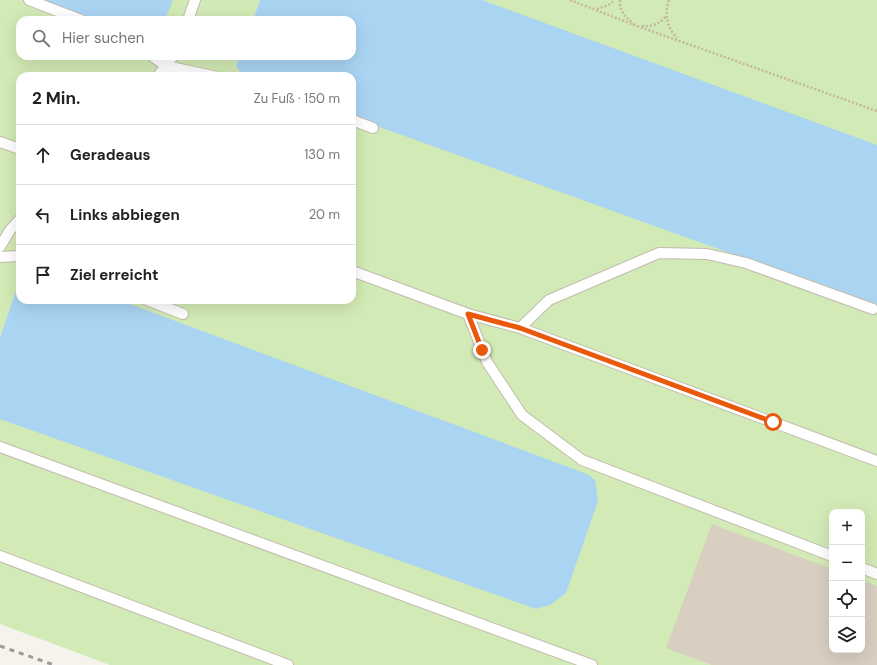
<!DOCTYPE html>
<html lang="de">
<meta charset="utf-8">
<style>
body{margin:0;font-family:"DM Sans",sans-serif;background:#f2f2f2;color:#222}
.controls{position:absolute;right:12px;bottom:12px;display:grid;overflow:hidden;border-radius:8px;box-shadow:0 4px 16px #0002}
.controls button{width:36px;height:36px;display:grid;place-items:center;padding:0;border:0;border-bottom:1px solid #e0e0e0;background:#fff;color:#222;font:20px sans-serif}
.stop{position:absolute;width:12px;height:12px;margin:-9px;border:3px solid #ea580c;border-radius:50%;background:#fff}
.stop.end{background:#ea580c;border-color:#fff;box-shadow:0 1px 4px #0008}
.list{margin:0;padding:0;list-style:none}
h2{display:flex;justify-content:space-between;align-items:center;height:52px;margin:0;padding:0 16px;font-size:17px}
h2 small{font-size:13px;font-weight:400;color:#767676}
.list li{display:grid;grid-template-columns:26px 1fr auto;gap:12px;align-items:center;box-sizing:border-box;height:60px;padding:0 16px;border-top:1px solid #e0e0e0}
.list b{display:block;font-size:15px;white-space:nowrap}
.list em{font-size:13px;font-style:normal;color:#767676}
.icon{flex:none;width:22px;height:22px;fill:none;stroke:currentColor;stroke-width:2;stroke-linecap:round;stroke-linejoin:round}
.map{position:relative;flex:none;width:877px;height:665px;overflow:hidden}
.search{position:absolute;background:#fff;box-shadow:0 4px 16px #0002;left:16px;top:16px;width:340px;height:44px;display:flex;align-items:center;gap:10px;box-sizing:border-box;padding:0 14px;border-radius:12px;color:#767676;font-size:15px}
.panel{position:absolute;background:#fff;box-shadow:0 4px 16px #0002;left:16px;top:72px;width:340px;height:232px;border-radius:12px}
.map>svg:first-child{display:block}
</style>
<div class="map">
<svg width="877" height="665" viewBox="0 0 877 665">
<rect width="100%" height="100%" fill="#f6f3ec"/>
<!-- green -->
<path fill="#d2eab5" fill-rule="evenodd" d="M0 0H877V665H110L0 624ZM20 20H352V56H20ZM20 76H352V300H20ZM832 512H862V650H832Z"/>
<!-- water -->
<path fill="#a9d4f2" d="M38 0H173L165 20H95Z
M260 0H482L877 145V306L352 117V76H243L236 66 240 56H352V20H253Z
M20 279V300H119L587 474 595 480 598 501 566 593 550 605 536 609 0 419V338Z"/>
<!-- building -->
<path fill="#d8cfc1" d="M712 524 832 569V650H862V580L877 586V665H712L666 648Z"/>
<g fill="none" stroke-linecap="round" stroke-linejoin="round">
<!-- lane casing -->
<g stroke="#c2bbae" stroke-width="12">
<path id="lane" d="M29 0 81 20
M188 20 195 0
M152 56 166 66 213 76
M158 76 173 56
M352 120 373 128
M0 142 20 149
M0 247 10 230 20 219
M0 257 20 256
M352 271 468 314 520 328 877 461
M147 300 183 314
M468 314 487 362 522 415 582 460 832 556
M520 328 549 300 659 253 707 254 746 263 873 309
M0 447 592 665
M0 556 288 665
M862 568 877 574"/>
</g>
<!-- path -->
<path stroke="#c4b79f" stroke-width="2.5" stroke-dasharray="2 2" stroke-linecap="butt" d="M570 0 637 26 877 111
M620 0C619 11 625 17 634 24
M669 0C664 15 667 27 677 38
M597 9 611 4 614 0
M642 26C652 27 660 24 666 16"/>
<!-- lane -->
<use href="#lane" stroke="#fff" stroke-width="10"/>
<!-- rail -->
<path stroke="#9a9a9a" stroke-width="3" stroke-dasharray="5 5" stroke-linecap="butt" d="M0 646 54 665"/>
</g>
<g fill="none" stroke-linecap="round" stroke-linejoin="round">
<!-- route -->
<path stroke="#ea580c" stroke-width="5" d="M482 350 468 314 520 328 773 422"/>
</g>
</svg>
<div class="controls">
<button>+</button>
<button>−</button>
<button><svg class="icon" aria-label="locate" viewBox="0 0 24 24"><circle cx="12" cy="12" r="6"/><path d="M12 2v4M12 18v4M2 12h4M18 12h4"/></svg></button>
<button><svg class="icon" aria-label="layers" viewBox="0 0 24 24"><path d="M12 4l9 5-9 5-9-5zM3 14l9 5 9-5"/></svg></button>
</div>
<div class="stop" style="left:773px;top:422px"></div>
<div class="stop end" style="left:482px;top:350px"></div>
<div class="search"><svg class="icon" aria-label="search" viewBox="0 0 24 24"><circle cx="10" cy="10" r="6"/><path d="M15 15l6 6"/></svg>Hier suchen</div>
<section class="panel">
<h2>2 Min.<small>Zu Fuß · 150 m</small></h2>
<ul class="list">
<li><svg class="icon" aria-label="ahead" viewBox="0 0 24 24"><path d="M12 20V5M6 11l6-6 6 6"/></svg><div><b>Geradeaus</b></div><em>130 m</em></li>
<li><svg class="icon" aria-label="left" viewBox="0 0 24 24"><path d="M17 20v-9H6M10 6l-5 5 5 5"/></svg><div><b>Links abbiegen</b></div><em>20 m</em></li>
<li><svg class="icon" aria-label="arrive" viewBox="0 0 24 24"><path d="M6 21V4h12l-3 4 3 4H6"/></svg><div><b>Ziel erreicht</b></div></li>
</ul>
</section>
</div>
